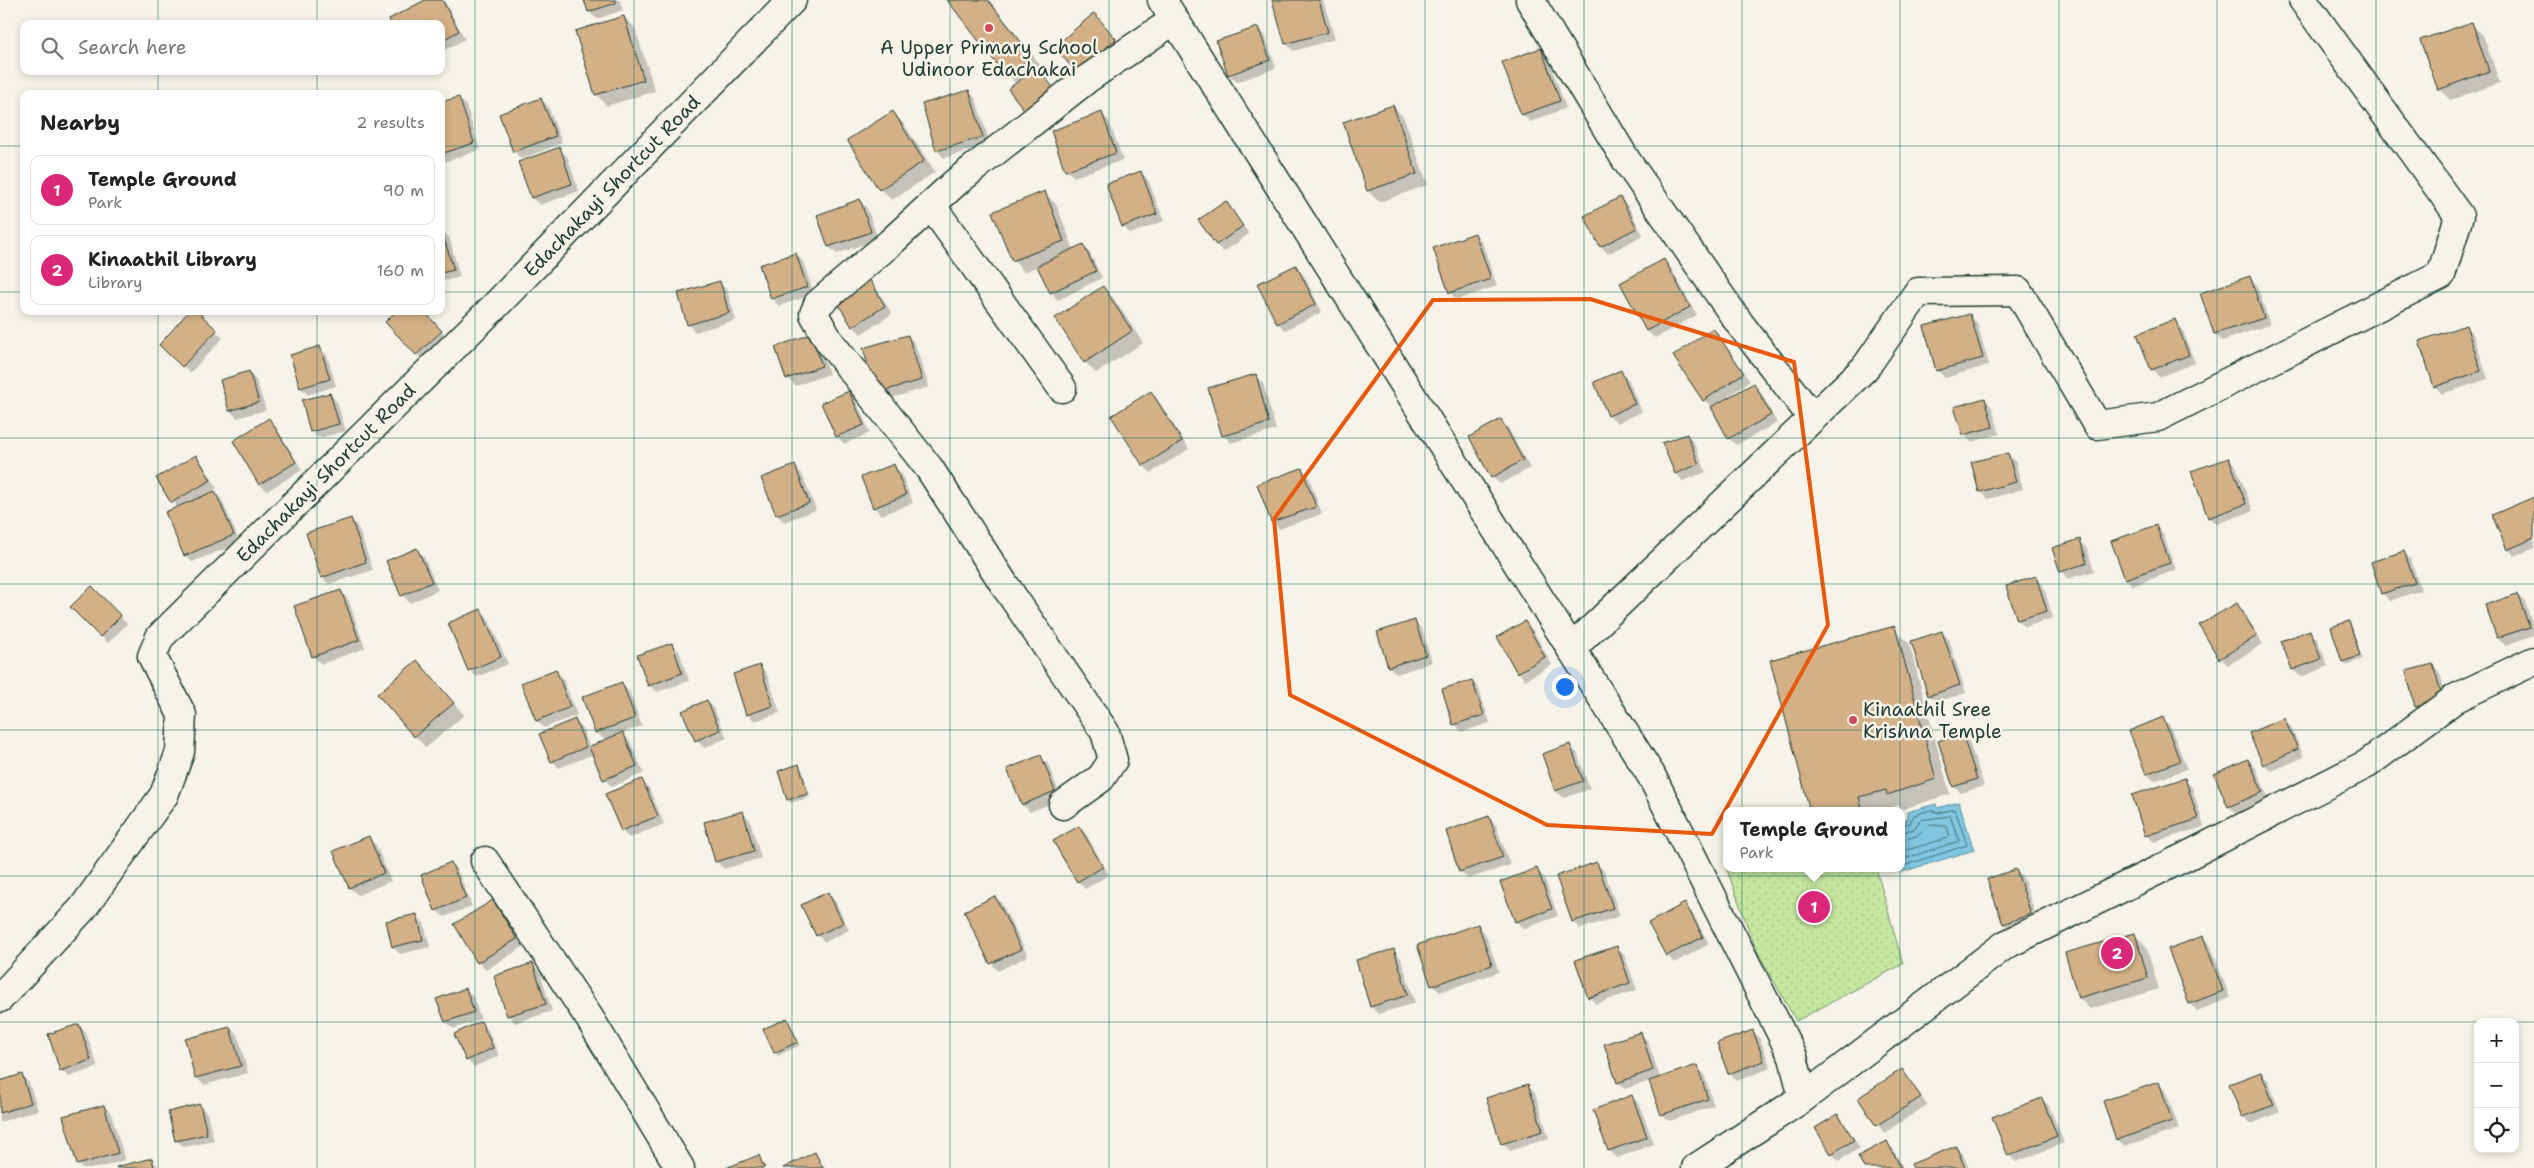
<!DOCTYPE html>
<meta charset="utf-8">
<style>
body{margin:0;font-family:"Shantell Sans",sans-serif;background:#f6f6f6;color:#222}
.controls{position:absolute;right:15px;bottom:15px;display:grid;overflow:hidden;border-radius:10px;box-shadow:0 2px 8px #0003}
.controls button{width:45px;height:45px;display:grid;place-items:center;padding:0;border:0;border-bottom:1px solid #e0e0e0;background:#fff;color:#222;font:25px sans-serif}
.you{position:absolute;left:1564px;top:686px;width:18px;height:18px;margin:-12px;border:4px solid #fff;border-radius:50%;background:#1a73e8;box-shadow:0 0 0 8px #1a73e833}
.badge{display:grid;place-items:center;width:32px;height:32px;border-radius:50%;background:#db2777;color:#fff;font-size:16px;font-weight:700}
.pin{position:absolute;translate:-50% -50%;border:2px solid #fff;box-shadow:0 1px 5px #0006}
.popup{position:absolute;left:1723px;top:807px;width:182px;height:65px;box-sizing:border-box;display:grid;place-content:center;border-radius:10px;background:#fff;filter:drop-shadow(0 1px 4px #0005);font-size:16px;white-space:nowrap;color:#767676}
.popup b{font-size:19px;color:#222}
.popup::after{content:'';position:absolute;left:50%;top:100%;margin-left:-10px;border:10px solid transparent;border-top-color:#fff}
.list{margin:0;padding:0;list-style:none}
h2{display:flex;justify-content:space-between;align-items:center;height:65px;margin:0;padding:0 20px;font-size:21px}
h2 small{font-size:16px;font-weight:400;color:#767676}
.list li{display:grid;grid-template-columns:32px 1fr auto;gap:15px;align-items:center;box-sizing:border-box;height:70px;margin:0 10px 10px;padding:0 10px;border:1px solid #e0e0e0;border-radius:10px}
.list b{display:block;font-size:19px;white-space:nowrap}
.list p{margin:0;font-size:16px;white-space:nowrap;color:#767676}
.list em{font-size:16px;font-style:normal;color:#767676}
.icon{flex:none;width:28px;height:28px;fill:none;stroke:currentColor;stroke-width:2;stroke-linecap:round;stroke-linejoin:round}
.map{position:relative;flex:none;width:2534px;height:1168px;overflow:hidden}
.search{position:absolute;background:#fff;box-shadow:0 2px 8px #0003;left:20px;top:20px;width:425px;height:55px;display:flex;align-items:center;gap:12px;box-sizing:border-box;padding:0 18px;border-radius:10px;color:#767676;font-size:19px}
.panel{position:absolute;background:#fff;box-shadow:0 2px 8px #0003;left:20px;top:90px;width:425px;height:225px;border-radius:10px}
.map>svg:first-child{display:block}
</style>
<div class="map">
<svg width="2534" height="1168" viewBox="0 0 2534 1168">
<defs>
<pattern id="park-dots" width="8" height="8" patternUnits="userSpaceOnUse" patternTransform="scale(1.25)"><rect width="8" height="8" fill="#c6e7a0"/><path d="M2 2h.1M6 6h.1" fill="none" stroke="#aac78a" stroke-width="1.8" stroke-linecap="round"/></pattern>
</defs>
<rect width="100%" height="100%" fill="#f7f3e8"/>
<filter id="ink" filterUnits="userSpaceOnUse"><feTurbulence type="fractalNoise" baseFrequency=".02" numOctaves="2"/><feDisplacementMap in="SourceGraphic" scale="10" xChannelSelector="R" yChannelSelector="G"/><feConvolveMatrix kernelMatrix="1 2 1 2 8 2 1 2 1" color-interpolation-filters="sRGB"/></filter>
<g filter="url(#ink)">
<!-- park -->
<path fill="url(#park-dots)" stroke="#72926a" d="M1726 867 1876 868 1903 964 1796 1021 1755 947Z"/>
<!-- water -->
<path fill="#80c6e1" stroke="#598f9c" d="M1959 802 1974 850 1902 872V821L1907 820V812L1936 804 1937 808Z"/>
<!-- shadow -->
<path fill="#0003" d="M427 0 445 2 465 39 441 52V24Z
M585 0H620L623 10 597 19 589 12Z
M949 0H989L1042 67 1039 70 1061 98 1016 84Z
M1274 0H1323L1335 39 1294 51 1286 44Z
M624 17 635 28 655 91 607 106 596 94Z
M1101 22 1123 47 1085 79Z
M2471 24 2483 35 2500 83 2450 100 2439 89Z
M1258 28 1265 35 1276 68 1237 82 1229 75 1218 42Z
M1540 49 1548 57 1566 108 1530 122 1522 114Z
M969 91 976 99 990 144 944 158 937 150Z
M458 98 466 105 480 150 441 163V103Z
M541 99 548 106 562 143 521 159 514 151Z
M1393 106 1404 118 1428 185 1379 202 1368 191Z
M893 112 904 124 935 172 892 200 880 189Z
M1102 114 1109 121 1123 160 1074 177 1066 170Z
M559 149 567 156 579 191 540 205 532 198 520 163Z
M1141 172 1148 180 1164 221 1130 234 1123 226Z
M1044 193 1056 204 1074 250 1083 246 1090 253 1102 278 1058 300 1051 292 1038 266 1024 272 1013 260Z
M1620 198 1628 206 1643 235 1608 254 1601 246Z
M860 201 867 208 878 239 837 254 829 247Z
M1226 202 1249 234 1224 252 1216 245Z
M441 230 449 237 460 277 441 282Z
M1475 234 1482 242 1497 286 1457 300 1450 293Z
M796 254 803 262 814 294 779 306 772 298Z
M1664 261 1671 268 1697 315 1655 338 1647 331 1622 284Z
M1296 267 1303 274 1322 312 1285 330 1278 323Z
M2250 278 2257 285 2270 325 2222 341 2215 334 2201 294Z
M869 281 877 289 892 314 861 334 853 326Z
M720 283 727 290 736 320 695 332 688 324Z
M1103 287 1114 299 1143 343 1096 373 1085 362Z
M423 311 449 339 425 362 386 322Z
M1970 315 1977 323 1989 365 1945 378 1937 370Z
M2174 321 2182 328 2195 363 2159 377 2152 369Z
M2466 327 2473 334 2488 379 2442 394 2435 386Z
M1713 330 1750 381 1721 401 1722 402 1753 385 1761 392 1777 423 1736 445 1729 438 1712 407 1704 400Z
M216 331 223 338 190 373 160 345Z
M811 336 818 343 829 374 795 386 788 378Z
M908 336 915 344 929 387 885 400 878 392Z
M319 348 327 355 336 386 308 395 301 388 291 356Z
M1620 372 1628 379 1642 412 1617 423 1609 415Z
M249 373 256 380 266 410 237 418 230 411Z
M1255 376 1263 383 1276 430 1231 443 1223 435Z
M849 392 856 400 870 433 844 444 837 436Z
M1151 393 1158 400 1189 449 1151 473 1144 466 1113 417Z
M330 394 337 402 346 431 319 438 311 431Z
M1985 399 1992 407 2000 434 1971 442 1964 435 1956 408Z
M269 420 276 427 302 470 267 491 260 484Z
M1500 421 1508 428 1530 468 1500 484 1492 477Z
M1687 435 1694 443 1706 472 1683 481 1676 473Z
M2008 454 2015 461 2023 489 1988 499 1980 491Z
M196 456 203 464 217 488 206 497 215 493 222 500 240 543 192 562 185 555 178 508 158 478Z
M2229 459 2236 466 2253 511 2216 524 2209 517Z
M894 465 901 473 913 503 881 515 874 507Z
M795 466 802 474 816 510 784 522 777 515Z
M1302 469 1309 477 1322 514 1279 529 1272 521Z
M2534 498V548L2515 556 2508 549Z
M351 519 358 527 373 570 329 584 322 577Z
M2155 526 2163 534 2176 570 2133 586 2126 579 2113 542Z
M2080 541 2087 548 2094 571 2068 579 2061 571Z
M416 549 424 557 438 590 410 603 402 595Z
M2404 552 2411 560 2421 590 2390 601 2382 593Z
M2036 578 2043 585 2053 618 2025 627 2018 620Z
M92 587 127 624 108 643 72 607Z
M341 591 348 599 365 648 321 664 314 657 296 607Z
M2517 595 2525 602 2534 628V635L2506 645 2498 638 2487 606Z
M2237 605 2244 612 2263 644 2228 665 2220 658Z
M481 610 488 618 508 664 477 677 469 670Z
M1414 621 1422 629 1432 662 1397 674 1389 667Z
M1525 623 1533 630 1552 665 1525 680 1518 672Z
M2348 623 2352 626 2362 659 2346 665 2343 661Z
M1894 628 1909 643 1950 794 1903 809 1899 805 1878 811H1811Z
M1942 632 1949 640 1966 693 1937 702 1929 695Z
M2310 632 2317 639 2328 666 2301 677 2293 670Z
M671 644 679 651 689 681 657 692 649 685Z
M2433 665 2440 673 2449 707 2423 714 2416 706Z
M760 666 767 674 780 713 755 721 747 714Z
M555 671 563 678 577 715 544 728 537 721Z
M428 673 464 715 426 748 379 694Z
M1472 681 1479 689 1490 723 1462 732 1454 724Z
M621 684 629 691 642 726 622 733 630 741 644 773 612 787 604 779 594 754 559 768 552 761 575 720 582 728 590 748 606 741 596 732Z
M707 701 714 709 727 738 704 748 697 740 684 711Z
M2163 719 2170 726 2187 769 2154 781 2147 774 2131 731Z
M2283 719 2291 727 2304 757 2272 771 2264 764Z
M1962 734 1969 742 1984 786 1961 793 1954 786Z
M1570 746 1577 753 1590 789 1564 798 1556 791 1544 755Z
M1040 757 1048 764 1062 799 1030 812 1023 805Z
M2248 760 2256 768 2269 800 2236 814 2229 806Z
M798 766 802 769 810 797 791 803 788 800 779 771Z
M641 780 649 788 664 824 629 838 622 831 607 795Z
M2185 780 2192 787 2204 827 2154 842 2146 835Z
M742 812 750 820 761 858 724 869 717 862 705 823Z
M1489 818 1496 825 1510 865 1468 879 1460 871Z
M1079 827 1086 834 1109 875 1085 889 1078 881Z
M368 838 376 845 391 881 358 895 350 888 335 852Z
M451 864 458 871 472 906 444 917 436 910Z
M1597 864 1604 871 1620 916 1580 929 1573 922 1558 876Z
M1537 870 1544 877 1558 916 1523 929 1516 921Z
M2015 870 2023 877 2038 922 2011 931 2004 924Z
M828 893 835 901 849 930 825 942 817 935Z
M995 897 1002 904 1028 956 998 971 991 963Z
M493 902 500 909 523 947 486 970 478 962 455 925Z
M1685 905 1692 912 1709 944 1674 963 1667 955Z
M416 915 424 923 430 947 400 954 393 947Z
M1477 925 1485 933 1499 972 1440 992 1432 985Z
M2135 935 2146 946 2159 989 2090 1009 2079 998 2067 954Z
M2203 937 2210 944 2230 998 2197 1011 2190 1003Z
M1617 947 1624 954 1637 990 1596 1004 1589 997Z
M1394 951 1401 958 1415 1003 1378 1014 1371 1006Z
M532 965 540 972 552 1011 515 1023 508 1015Z
M466 990 473 997 481 1019 453 1029 446 1022Z
M787 1020 800 1045 778 1056 775 1052Z
M480 1023 488 1030 499 1056 474 1067 467 1060Z
M79 1025 86 1033 98 1067 69 1077 61 1070Z
M230 1028 238 1035 248 1073 204 1085 197 1078 186 1040Z
M1753 1031 1760 1039 1771 1068 1737 1081 1729 1073Z
M1640 1033 1648 1041 1660 1078 1696 1066 1704 1074 1714 1106 1669 1121 1662 1114 1650 1081 1625 1089 1618 1082Z
M1902 1071 1927 1105 1884 1133 1860 1098Z
M2260 1073 2268 1080 2280 1112 2251 1124 2243 1116Z
M22 1075 29 1083 38 1110 0 1122V1082Z
M2159 1084 2166 1091 2179 1129 2125 1147 2117 1139Z
M1527 1086 1535 1093 1549 1138 1510 1151 1503 1143Z
M1632 1097 1639 1104 1654 1144 1617 1158 1609 1150Z
M2042 1099 2049 1106 2064 1143 2016 1162 2009 1155Z
M104 1106 111 1113 125 1160 98 1168H82L78 1164Z
M200 1106 207 1113 214 1141 184 1147 176 1140Z
M1838 1115 1860 1148 1839 1161 1832 1154Z
M1887 1143 1894 1150 1903 1168H1865Z
M1956 1148 1963 1155 1969 1168H1914Z
M814 1154 825 1168H786Z
M758 1157 767 1168H729Z
M152 1160 159 1168H119Z"/>
<g fill="none" stroke-linecap="round" stroke-linejoin="round">
<!-- shore -->
<path stroke="#467479" stroke-width="1" d="M1902 826 1910 823 1914 815 1931 810 1938 813 1955 809 1967 845 1906 865 1902 863
M1902 832 1914 829 1920 820 1950 816 1959 841 1907 858 1902 857
M1902 840 1916 836 1929 825 1946 826 1950 835 1948 838 1907 850H1902"/>
</g>
<!-- building -->
<path fill="#d4b086" stroke="#1f3d34" d="M425 0H442L459 31 441 41V24H391L389 19Z
M584 0H616V3L588 12Z
M947 0H988L1032 56 1006 76Z
M1272 0H1319L1328 32 1285 44Z
M1094 13 1116 39 1077 73 1054 47Z
M624 16 644 80 595 95 575 31Z
M2472 22 2489 71 2438 90 2420 40Z
M1258 27 1270 60 1228 75 1216 41Z
M1541 48 1560 101 1521 115 1502 62Z
M1037 67 1055 90 1026 112 1008 89Z
M969 90 983 137 936 151 922 104Z
M459 97 474 143 441 154V102Z
M541 98 556 136 513 152 499 114Z
M1393 105 1417 174 1367 191 1343 122Z
M893 111 924 161 879 190 847 140Z
M1102 112 1116 153 1065 171 1051 131Z
M560 147 572 184 531 198 518 162Z
M1141 171 1157 214 1122 227 1106 184Z
M1045 191 1064 241 1012 261 992 212Z
M1620 197 1637 228 1600 247 1584 216Z
M860 199 871 232 828 247 817 215Z
M1226 201 1243 226 1216 245 1198 220Z
M441 229 454 270 441 273Z
M1475 233 1491 279 1449 293 1433 248Z
M1083 244 1096 271 1050 293 1037 266Z
M796 253 807 287 771 299 759 265Z
M1664 259 1690 307 1646 331 1620 283Z
M1296 265 1316 304 1277 324 1257 284Z
M2250 276 2264 318 2214 334 2200 293Z
M870 280 885 306 852 327 836 300Z
M720 281 729 313 687 325 678 293Z
M1103 286 1132 331 1084 363 1055 318Z
M189 311H197L217 330 182 367 159 345Z
M396 311H424L442 331 416 355 385 322Z
M1970 314 1983 358 1936 371 1924 326Z
M2175 319 2189 355 2151 370 2137 334Z
M2466 325 2481 371 2434 387 2419 341Z
M1713 328 1744 373 1703 401 1673 356Z
M811 334 822 366 786 379 775 347Z
M908 335 922 380 876 393 863 348Z
M320 346 330 379 300 388 290 355Z
M1621 370 1635 404 1608 416 1594 382Z
M249 371 259 402 229 411 220 380Z
M1256 374 1269 423 1222 436 1208 388Z
M1754 383 1771 415 1728 439 1711 407Z
M849 391 864 425 836 437 821 403Z
M1151 391 1182 441 1143 466 1111 416Z
M330 393 339 424 310 432 302 400Z
M1985 398 1993 427 1963 435 1954 407Z
M269 418 296 462 259 485 233 441Z
M1501 419 1523 460 1491 478 1469 437Z
M1687 434 1699 464 1675 474 1662 443Z
M2008 453 2016 482 1979 492 1971 462Z
M196 455 211 480 171 503 156 478Z
M2229 458 2246 504 2208 518 2191 471Z
M894 464 906 495 873 508 861 477Z
M795 465 809 503 776 515 761 478Z
M1302 468 1316 507 1271 522 1257 484Z
M215 491 234 535 184 556 165 512Z
M2534 497V538L2507 550 2492 515Z
M351 518 366 562 321 578 306 533Z
M2156 525 2170 563 2125 579 2111 541Z
M2080 539 2087 563 2060 572 2052 548Z
M417 548 432 582 401 596 386 561Z
M2404 551 2415 583 2381 594 2371 562Z
M2036 576 2047 611 2017 620 2006 586Z
M92 586 121 616 100 637 70 607Z
M341 590 359 640 312 657 294 606Z
M2517 594 2530 627 2497 638 2485 605Z
M2237 603 2257 636 2219 659 2199 625Z
M481 609 501 657 468 671 448 623Z
M1415 620 1426 655 1388 667 1377 632Z
M1525 621 1545 657 1517 673 1497 637Z
M2349 621 2360 656 2342 662 2331 627Z
M1895 626 1936 779 1887 795 1886 790 1859 797 1863 811H1810L1770 660Z
M2310 630 2321 659 2292 670 2281 641Z
M1942 631 1960 685 1928 696 1911 641Z
M672 643 682 673 648 686 637 655Z
M417 660 454 703 414 737 377 694Z
M2433 664 2443 700 2415 707 2406 671Z
M760 665 773 706 746 715 733 674Z
M556 669 570 707 536 721 521 683Z
M1472 680 1484 715 1453 725 1442 689Z
M622 682 635 718 595 733 582 697Z
M707 700 720 730 695 741 682 711Z
M2163 717 2180 761 2146 774 2129 731Z
M2284 718 2298 749 2263 765 2249 733Z
M575 719 586 747 551 762 539 734Z
M623 732 637 766 603 780 589 747Z
M1962 733 1977 779 1953 787 1938 741Z
M1570 744 1583 781 1555 791 1542 754Z
M1041 755 1055 791 1022 805 1007 769Z
M2248 759 2263 792 2228 807 2214 774Z
M799 764 808 794 787 800 778 771Z
M2185 778 2198 819 2145 836 2132 795Z
M642 779 658 816 621 831 605 794Z
M743 811 754 851 715 862 704 822Z
M1489 816 1503 857 1459 872 1446 831Z
M1079 826 1103 867 1077 882 1053 841Z
M369 836 384 873 349 888 333 851Z
M451 862 466 898 435 911 421 875Z
M1597 862 1613 908 1572 922 1556 876Z
M1537 868 1552 909 1515 922 1500 882Z
M2016 869 2031 914 2003 924 1987 879Z
M828 892 843 923 816 936 801 905Z
M995 896 1021 949 990 964 964 911Z
M493 900 517 939 477 963 454 924Z
M1685 903 1703 937 1666 956 1648 923Z
M417 914 423 940 392 947 386 921Z
M1478 924 1492 965 1431 986 1417 945Z
M2135 933 2148 978 2078 998 2065 953Z
M2203 936 2223 991 2189 1004 2168 949Z
M1617 946 1630 983 1588 998 1575 960Z
M1394 949 1408 995 1370 1007 1356 960Z
M533 963 546 1004 507 1016 494 976Z
M466 988 474 1012 445 1022 436 999Z
M787 1018 798 1042 774 1053 763 1029Z
M481 1021 493 1048 466 1061 454 1034Z
M79 1024 91 1060 60 1071 48 1034Z
M230 1027 241 1066 195 1078 185 1039Z
M1753 1030 1764 1061 1728 1074 1717 1043Z
M1641 1032 1653 1070 1617 1083 1604 1044Z
M1697 1065 1708 1099 1661 1115 1649 1081Z
M1902 1069 1921 1097 1876 1126 1858 1098Z
M2261 1072 2274 1105 2242 1117 2229 1084Z
M22 1074 31 1103 0 1113V1081Z
M2159 1082 2172 1121 2116 1140 2103 1101Z
M1528 1084 1543 1131 1501 1144 1486 1098Z
M1632 1095 1647 1137 1608 1151 1593 1110Z
M2042 1098 2057 1136 2008 1156 1992 1117Z
M200 1104 207 1134 175 1141 168 1112Z
M104 1105 118 1153 77 1165 63 1116Z
M1838 1114 1854 1140 1831 1154 1815 1128Z
M1887 1141 1901 1168H1864L1858 1156Z
M1956 1146 1965 1168H1913L1911 1164Z
M815 1152 823 1168H783Z
M759 1155 764 1168H726Z
M152 1158 154 1168H117L116 1167Z"/>
<g fill="none" stroke-linecap="round" stroke-linejoin="round">
<!-- street casing -->
<g stroke="#1f3d34" stroke-width="31">
<path id="street" d="M1530 0 1626 160 1740 324 1812 417
M931 205 1062 388
M1571 649 1865 368 1918 292 2018 291 2097 425 2158 417 2441 275 2459 216 2303 0
M1063 805 1101 778 1113 760 1105 732 1006 587 929 468 829 341 814 314 818 304 890 243 955 183 1087 79 1173 21
M485 861 590 1019 680 1168
M0 998 83 908 164 795 180 752 182 715 152 656 160 637 495 306 792 0
M1803 1098 2005 945 2185 857 2367 764 2456 698 2534 661"/>
</g>
<!-- secondary casing -->
<g stroke="#1f3d34" stroke-width="31">
<path id="secondary" d="M1162 0 1651 775 1793 1057 1803 1098 1696 1168"/>
</g>
<!-- street -->
<use href="#street" stroke="#f7f3e8" stroke-width="28"/>
<!-- secondary -->
<use href="#secondary" stroke="#f7f3e8" stroke-width="28"/>
</g>
</g>
<!-- marked area -->
<path fill="none" stroke="#e8590c" stroke-width="4" stroke-linejoin="round" d="M1590 299 1794 362 1828 625 1712 834 1547 825 1290 695 1274 519 1433 300Z"/>
<!-- grid -->
<path fill="none" stroke="#0f766e" stroke-width="1" stroke-opacity="0.55" d="M158 0V24M317 0V24M475 0V1168M634 0V1168M792 0V1168M950 0V1168M1109 0V1168M1267 0V1168M1425 0V1168M1584 0V1168M1742 0V1168M1900 0V1168M2059 0V1168M2217 0V1168M2376 0V1168M158 71V94M317 71V94M0 146H24M441 146H2534M0 292H24M441 292H2534M158 311V1168M317 311V1168M0 438H2534M0 584H2534M0 730H2534M0 876H2534M0 1022H2478M2515 1022H2534"/>
<!-- markers -->
<g fill="#d1495b" stroke="#f7f3e8" stroke-width="2">
<circle cx="989" cy="28" r="5"/>
<circle cx="1853" cy="720" r="5"/>
</g>
<g text-anchor="middle" dominant-baseline="central" stroke-width="5" stroke-linejoin="round" paint-order="stroke">
<!-- poi labels -->
<g font-size="19" fill="#1f3d34" stroke="#f7f3e8">
<text x="989" y="47">A Upper Primary School<tspan x="989" dy="22">Udinoor Edachakai</tspan></text>
<text x="1863" y="709" text-anchor="start">Kinaathil Sree<tspan x="1863" dy="22">Krishna Temple</tspan></text>
</g>
<!-- street labels -->
<g font-size="19" fill="#1f3d34" stroke="#f7f3e8">
<text transform="translate(612 186) rotate(-46)">Edachakayi Shortcut Road</text>
<text transform="translate(326 473) rotate(-45)">Edachakayi Shortcut Road</text>
</g>
</g>
</svg>
<div class="controls">
<button>+</button>
<button>−</button>
<button><svg class="icon" aria-label="locate" viewBox="0 0 24 24"><circle cx="12" cy="12" r="6"/><path d="M12 2v4M12 18v4M2 12h4M18 12h4"/></svg></button>
</div>
<div class="you"></div>
<div class="pin badge" style="left:1814px;top:907px">1</div>
<div class="popup"><b>Temple Ground</b>Park</div>
<div class="pin badge" style="left:2117px;top:953px">2</div>
<div class="search"><svg class="icon" aria-label="search" viewBox="0 0 24 24"><circle cx="10" cy="10" r="6"/><path d="M15 15l6 6"/></svg>Search here</div>
<section class="panel">
<h2>Nearby<small>2 results</small></h2>
<ul class="list">
<li><span class="badge">1</span><div><b>Temple Ground</b><p>Park</p></div><em>90 m</em></li>
<li><span class="badge">2</span><div><b>Kinaathil Library</b><p>Library</p></div><em>160 m</em></li>
</ul>
</section>
</div>
